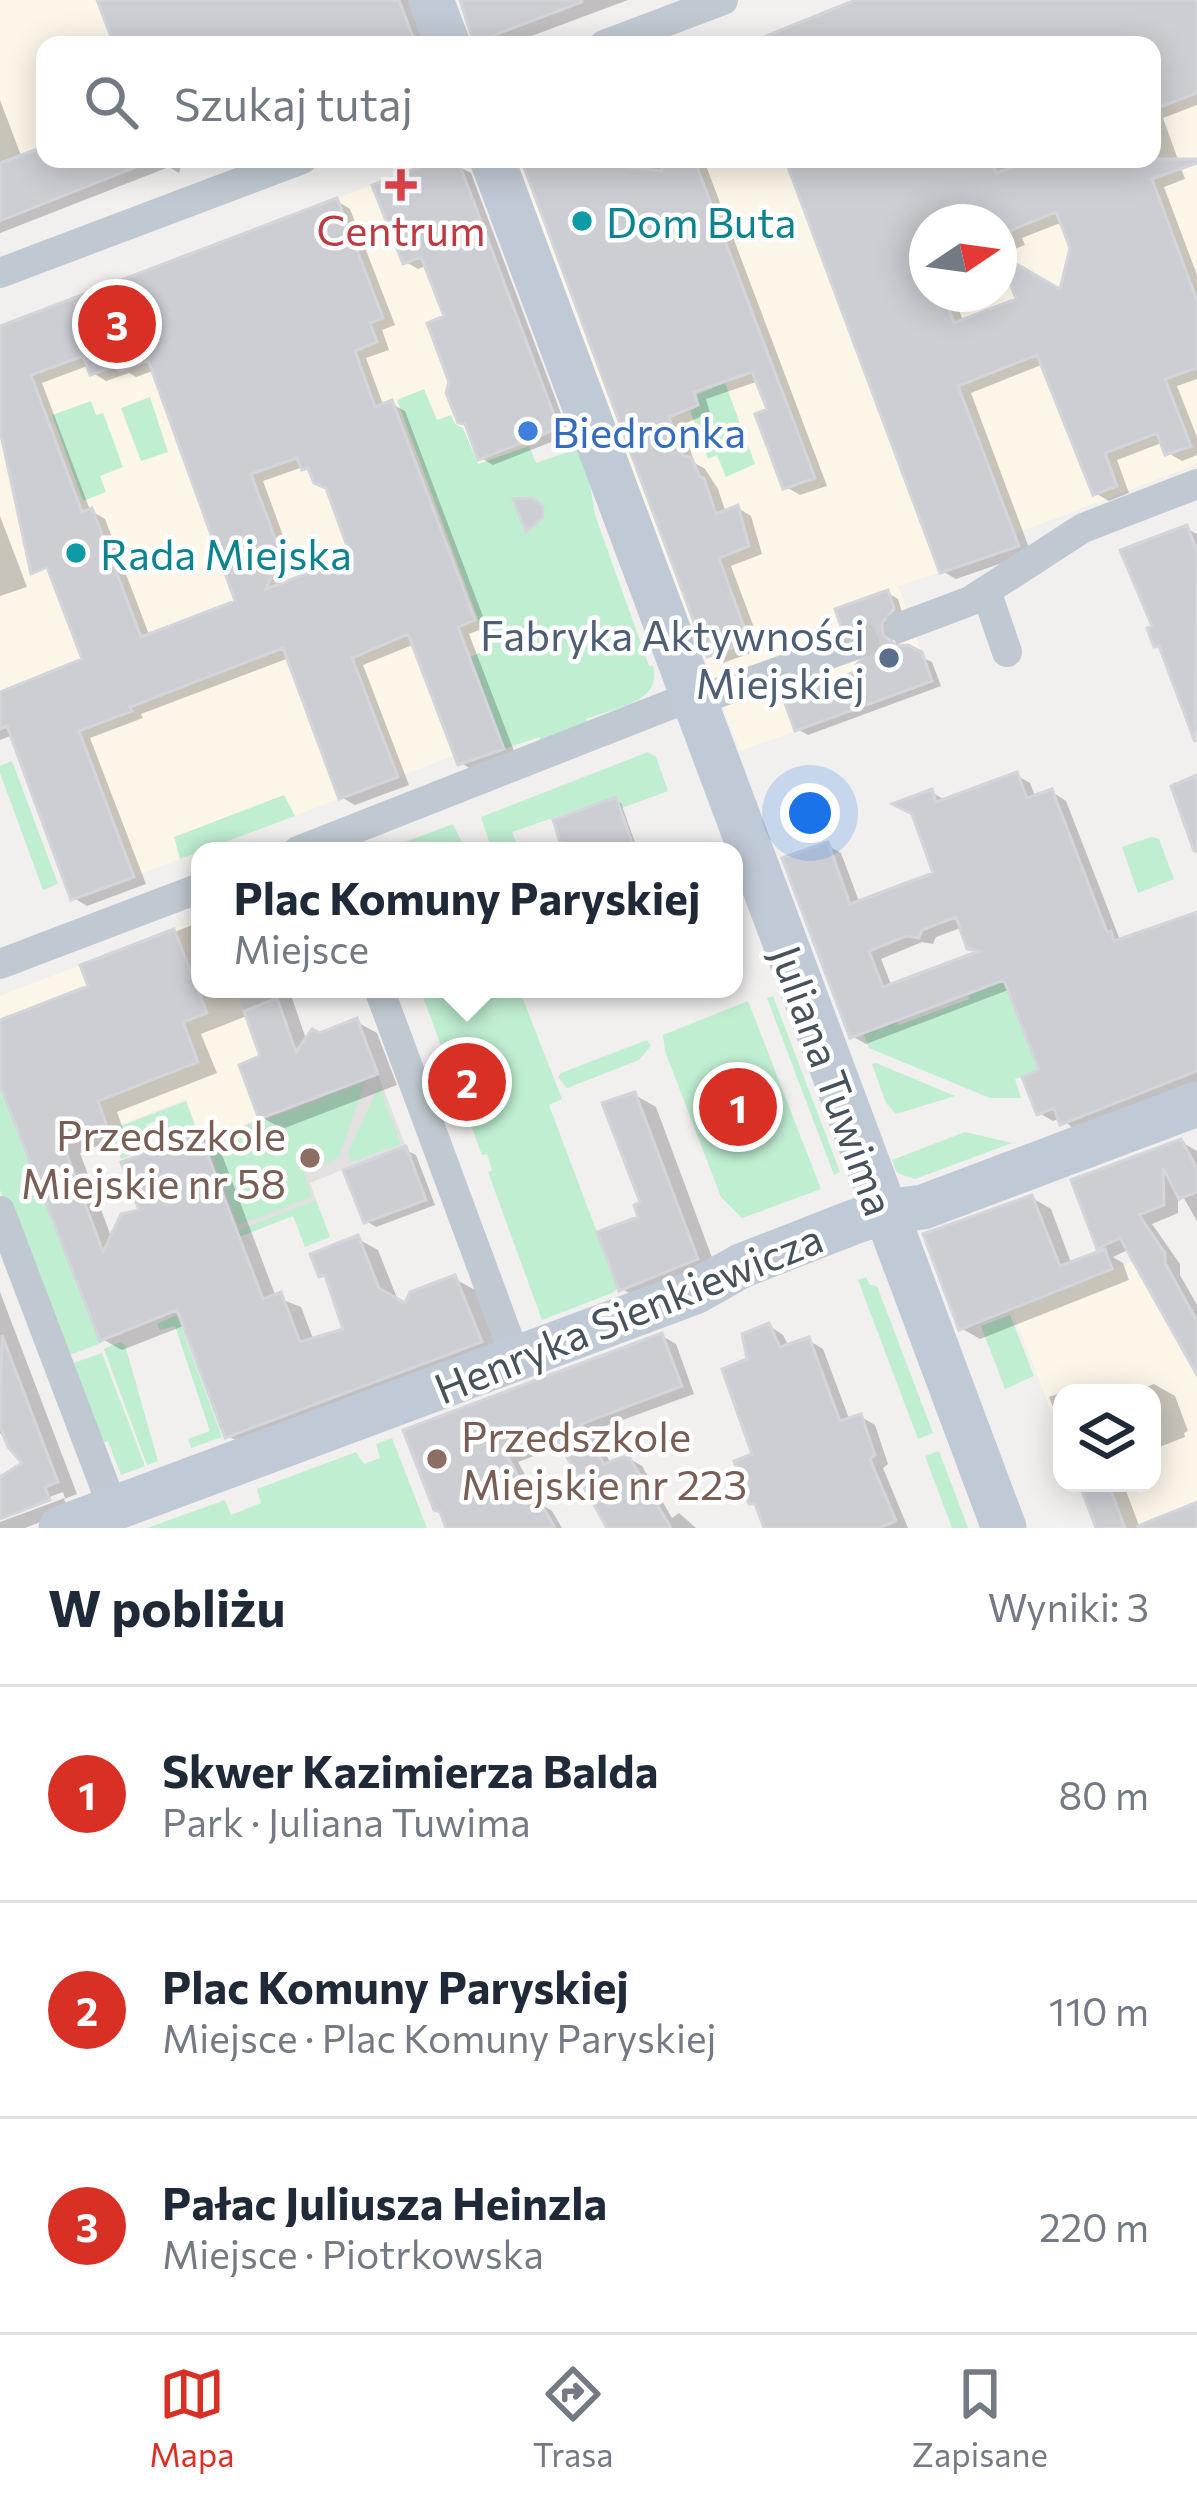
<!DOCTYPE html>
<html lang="pl">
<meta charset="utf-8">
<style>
body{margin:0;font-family:Commissioner,sans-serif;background:#f6f6f7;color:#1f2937}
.controls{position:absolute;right:36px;bottom:36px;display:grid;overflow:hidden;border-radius:24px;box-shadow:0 6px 30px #0003}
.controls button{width:108px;height:108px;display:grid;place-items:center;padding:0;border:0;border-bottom:3px solid #e0e1e3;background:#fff;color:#1f2937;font:60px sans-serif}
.compass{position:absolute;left:909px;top:204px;width:108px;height:108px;border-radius:50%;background:#fff;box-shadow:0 6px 30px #0003;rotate:77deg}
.you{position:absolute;left:810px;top:813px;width:42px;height:42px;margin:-30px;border:9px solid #fff;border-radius:50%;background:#1a73e8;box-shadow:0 0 0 18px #1a73e833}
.badge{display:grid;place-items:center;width:78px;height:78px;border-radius:50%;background:#d93025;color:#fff;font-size:39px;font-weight:700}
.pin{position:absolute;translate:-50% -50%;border:6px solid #fff;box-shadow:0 3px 12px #0006}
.popup{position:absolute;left:191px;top:842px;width:552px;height:156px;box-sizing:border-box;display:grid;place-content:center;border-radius:24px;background:#fff;filter:drop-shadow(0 3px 9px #0005);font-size:39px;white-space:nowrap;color:#747a83}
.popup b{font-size:45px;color:#1f2937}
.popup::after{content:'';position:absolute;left:50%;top:100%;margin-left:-24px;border:24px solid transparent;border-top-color:#fff}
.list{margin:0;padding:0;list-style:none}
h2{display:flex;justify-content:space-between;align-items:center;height:156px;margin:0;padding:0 48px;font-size:51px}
h2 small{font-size:39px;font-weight:400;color:#747a83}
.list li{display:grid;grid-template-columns:78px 1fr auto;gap:36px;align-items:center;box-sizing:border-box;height:216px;padding:0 48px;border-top:3px solid #e0e1e3}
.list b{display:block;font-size:45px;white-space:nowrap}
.list p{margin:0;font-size:39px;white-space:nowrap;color:#747a83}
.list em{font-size:39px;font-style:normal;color:#747a83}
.icon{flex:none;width:66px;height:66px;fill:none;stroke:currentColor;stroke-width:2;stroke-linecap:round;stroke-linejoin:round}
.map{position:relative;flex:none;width:1197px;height:1528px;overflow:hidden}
.search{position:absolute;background:#fff;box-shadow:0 6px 30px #0003;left:36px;right:36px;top:36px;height:132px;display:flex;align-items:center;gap:30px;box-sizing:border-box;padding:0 42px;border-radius:24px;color:#747a83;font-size:45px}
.sheet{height:804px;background:#fff}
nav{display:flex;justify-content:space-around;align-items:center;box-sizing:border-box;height:168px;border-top:3px solid #e0e1e3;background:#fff;font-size:33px;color:#747a83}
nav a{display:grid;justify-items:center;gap:6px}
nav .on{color:#d93025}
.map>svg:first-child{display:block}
</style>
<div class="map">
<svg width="1197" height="1528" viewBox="0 0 1197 1528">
<rect width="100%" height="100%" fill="#f2efef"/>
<!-- commercial -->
<path fill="#fcf6e9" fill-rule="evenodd" d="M0 0H399L416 45H45V159H150L0 221Z
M854 0H1197V464L1015 534 1019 546 898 586 932 681 740 751 513 159H1152V45H738ZM927 222H999V294H927Z
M441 159 459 163 561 431 528 442 549 501 513 642 470 658 504 749 458 765 453 756 71 900 7 728 0 729V326Z
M200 919V989H236L282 1111 202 1141 186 1099 109 1129 106 1125 84 1133 73 1103 48 1106 13 1118 0 1085V996Z
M1133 1261 1197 1375V1528H1096L1079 1483H1152V1393H1062V1439L1012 1310Z"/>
<!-- education -->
<path fill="#e3e0e1" d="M378 1074 425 1197 424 1203 364 1223 342 1170 310 1183 316 1200 236 1231 202 1141Z"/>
<!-- green -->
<path fill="#bfeed1" d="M725 383 755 464 726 477 717 455 708 459 690 411 699 406 696 395Z
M424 389 437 420 451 415 455 424 463 428 478 464 529 446 536 463 579 448 588 473 595 515 649 666H653C663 703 614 708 586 719L589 728 544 746 539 737 504 749 470 657 489 649 397 400Z
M150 397 168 452 141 461 121 408Z
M91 401 96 415 103 413 123 467 100 476 106 492 83 501 52 415Z
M648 752 656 757 668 791 622 808 617 796 512 832 517 845 492 851 481 817Z
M12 761 58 884 43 890 0 773V766Z
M284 795 295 816 180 859 174 837Z
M453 824 466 851H381Z
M1151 837 1159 839 1174 879 1138 893 1122 847Z
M1004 979 1039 1070 1015 1079 1021 1098H990L869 1048 863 1033 896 1020 899 1025 969 999 968 993Z
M420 989H519L562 1099 549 1105 618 1288 612 1293 542 1320 488 1172 492 1170 487 1154 482 1155Z
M773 996 840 1172 834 1175 767 998Z
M748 1001 821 1189 742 1218 721 1197 665 1051 663 1035Z
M647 1040 651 1046 639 1060 567 1088 558 1077 561 1073Z
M876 1063 955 1096 896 1114 886 1103 872 1064Z
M365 1082 339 1157 304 1173 312 1197 238 1225 207 1142Z
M0 1085 101 1343 62 1358 0 1190Z
M379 1086 401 1144 351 1162 348 1152Z
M186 1101 197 1131 164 1143 155 1121 146 1125 154 1147 121 1159 110 1130Z
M965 1132 1012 1143 915 1179 897 1173 892 1160Z
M316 1200 330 1237 305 1247 293 1216 239 1237 236 1231Z
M866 1277 870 1285 877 1286 933 1433 918 1439 858 1280Z
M177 1315 222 1437 191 1448 188 1439 210 1431 175 1326 160 1330 157 1324Z
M1010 1315 1034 1376 1005 1389 981 1326Z
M120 1342 125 1345 158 1461 147 1465 104 1349Z
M102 1353 145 1466 121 1475 108 1441 95 1446 65 1366Z
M392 1438 427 1528H147L225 1500 231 1515 261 1503 257 1489 356 1452 364 1464 380 1458 376 1444Z
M939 1451 968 1528H952L925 1456Z"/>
<!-- shadow -->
<path fill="#0003" fill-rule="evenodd" d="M101 0H410L426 45H117Z
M463 0H628L507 45 479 41Z
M865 0H1197V105L1163 118 1185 179 1164 187 1197 275V379L1177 386 1197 437V455L1182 461 1168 453 1164 442 1117 460 1129 493 1109 501 1095 493 1044 364 971 393 1031 553 956 579 942 571 788 159H1152V45H747ZM927 222H999V255L1025 245 1022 238 1063 222 1073 248 1062 294 964 323 953 294H927Z
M0 100 22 158 45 149V159H198L181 166 179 173 169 167 0 233Z
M524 159H717L705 163 827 486 800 495 786 487 771 410 759 381 706 399 710 413 681 425 695 463 705 469 718 489 726 513 738 508 751 516 762 554 731 566 762 649 723 663 710 655Z
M446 160 471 173 569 435 493 465 481 458 469 426 456 410 431 325 448 318 428 265 418 269 406 262Z
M337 201 350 209 395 325 382 330 389 350 366 358 384 407 392 404 405 411 487 627 469 634 516 756 474 771 461 763 415 644 363 665 409 785 355 805 341 797 289 658 141 714 143 718 90 738 146 884 87 906 74 898 13 735 0 740V695L86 661 0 421V329ZM90 365 93 373 106 381 129 373 136 377 155 370 238 603 150 637 105 519 90 510 42 383ZM303 467 329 488 355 559 283 586 293 563 263 481Z
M0 516 27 587 0 596Z
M1187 529 1197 534V731L1188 725 1179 701 1182 700 1162 648 1157 645 1156 628Z
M888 593 898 599 903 615 892 629 893 644 932 662 941 686 808 735 798 729 861 673 871 652 866 635 845 627Z
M1016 775 1030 783 1036 798 1052 792 1066 801 1120 940 1197 915V1085L1076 1131 1061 1118 1053 1121 1039 1113 1043 1072 1011 989 866 1044 852 1036 827 845 841 853 860 904 937 874 931 792 947 801ZM963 927 970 947 982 953 892 987 881 959 922 942 933 944 936 937Z
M616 801 621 803 638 851H568Z
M200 922V989H298L290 992 307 1042 357 1022 377 1033 397 1085 282 1129 262 1117 264 1057 249 1015 201 1034 217 1073 117 1112 125 1135 80 1153 112 1239 143 1212 199 1135 219 1147 276 1297 301 1307 314 1341 347 1331 329 1280 322 1275 358 1239 378 1250 399 1303 406 1307 455 1279 475 1290 500 1354 248 1447 228 1436 186 1325 122 1350 102 1339 6 1091 0 1088V1022L92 987 84 967Z
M635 1095 656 1107 717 1271 643 1301 622 1289 644 1204Z
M1181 1142 1197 1151V1221L1178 1188V1213L1152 1224 1180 1264V1275L1197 1305V1369L1130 1249 1113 1257 1123 1263 1129 1280 980 1339 961 1328 1032 1198 1051 1209 1072 1265 1107 1251 1100 1247Z
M406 1150 416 1155 435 1205 376 1227 366 1221Z
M0 1292 77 1494 64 1499 69 1511 25 1528H0V1522L65 1498 63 1492 0 1515V1475L27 1465 0 1433Z
M769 1326 783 1335 789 1347 808 1340 823 1349 850 1421 861 1417 875 1425 888 1464 883 1468 908 1528H767L759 1507 751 1502 756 1456 751 1361Z
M662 1336 676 1344 694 1394 592 1431 612 1465 628 1458 642 1466 672 1518 679 1513 696 1528H609L563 1445 518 1462 541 1504 552 1511 562 1528H452L459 1519 407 1431Z
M1154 1384 1175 1396 1188 1431 1184 1433 1185 1437 1152 1450V1393H1130Z
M1071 1389 1078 1393H1062V1431L1049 1397Z
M1082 1483H1123L1140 1528H1099Z"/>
<!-- building -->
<path fill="#ccced4" stroke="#d3d5db" stroke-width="3" fill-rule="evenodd" d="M97 0H399L416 45H114Z
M460 0H582V2L497 34 492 41 474 44Z
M855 0H1197V93L1152 110V45H744Z
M45 146V159L151 161 0 221V163Z
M441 159 459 163 559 428 478 460 465 424 458 423 446 393 449 382 427 323 444 316 421 257 403 264 372 185Z
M521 159H626L629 167 662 171 663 159H694L815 478 783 489 755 414 767 409 752 372 694 392 698 405 669 417 683 456 691 457 700 477 704 478 716 514 738 505 749 546 719 558 749 641 707 657Z
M785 159H991L996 173 1036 159H1197V163L1152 179 1197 301V368L1165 379 1191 446 1165 455 1157 433 1105 453 1117 486 1093 495 1037 355 958 386 1019 546 940 573ZM1056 212 1070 248 1060 289 999 254 1016 299 954 323 943 294H927V222H999V235Z
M337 198 383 318 370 323 377 342 355 351 375 407 392 400 475 620 458 627 504 749 458 765 408 634 352 658 398 777 339 799 283 648 130 707 132 711 79 731 134 877 71 900 7 726 0 729V692L82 659 47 567 31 574 0 430V326ZM83 356 90 375 114 367 120 371 148 360 235 601 141 637 92 508 82 512 31 375ZM297 458 302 470 308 468 314 483 326 488 351 557 266 589 281 554 251 474Z
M533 498 543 507 542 518 526 532 513 499Z
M1187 525 1197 551 1195 742 1159 646 1154 647 1147 628 1152 626 1120 550Z
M888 590 894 609 882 623 883 635 897 646 908 645 922 652 932 681 795 731 783 698 858 671 856 665 868 652 862 633 842 629 835 609Z
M1017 772 1027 798 1052 789 1107 932 1111 931 1114 941 1197 912V1071L1060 1125 1054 1108 1037 1115 1022 1077 1039 1070 1004 980 850 1038 782 858 828 842 850 904 933 873 912 814 892 804 932 789 936 802ZM956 917 967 949 979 951 883 987 869 951 906 936 919 938 922 930Z
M1197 775V851H1194L1171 786Z
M616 797 635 851H563L553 820Z
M174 929 207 1013 183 1022 198 1062 98 1101 106 1124 62 1141 103 1252 121 1214 139 1210 121 1162 199 1132 263 1299 281 1292 300 1342 343 1329 325 1275 319 1277 310 1254 358 1235 379 1288 405 1303 410 1292 455 1275 482 1342 225 1438 177 1310 100 1341 0 1085V1020L88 986 80 965Z
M277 998 296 1052 312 1029 320 1033 357 1018 378 1074 259 1119 239 1065 260 1056 244 1011Z
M635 1092 698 1259 619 1291 597 1232 638 1217 634 1205 640 1202 602 1103Z
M1181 1139 1197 1169V1192L1179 1199 1163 1168 1164 1205 1139 1215 1165 1253V1263L1197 1321V1375L1120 1238 1097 1249 1071 1180Z
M406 1146 426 1200 364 1223 343 1170Z
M1032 1195 1060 1266 1105 1249 1112 1269 959 1330 923 1234Z
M769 1323 780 1347 809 1337 840 1421 861 1414 875 1455 870 1459 896 1521 878 1528H764L755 1504H749L734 1461 752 1454 722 1369 747 1359 742 1334Z
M662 1333 682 1386 581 1424 604 1464 628 1455 671 1528H607L555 1436 506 1454 528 1494 534 1503 539 1500 555 1528H446L440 1512 434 1510 403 1430Z
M2 1335 58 1482 45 1487 50 1500 0 1519V1477L22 1463 8 1447 0 1426Z
M1079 1483H1108L1125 1528H1096Z
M1197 1502V1528H1138V1526Z"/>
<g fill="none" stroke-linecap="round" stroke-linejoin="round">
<!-- street-tunnel -->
<path stroke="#c7c8ca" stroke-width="30" stroke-dasharray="30 15" stroke-linecap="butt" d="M849 647 901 627"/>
<!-- street -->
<path stroke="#c0c9d1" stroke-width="30" d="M604 45 723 0
M0 273 302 159
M986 591 1007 652
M901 627 970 601 1083 528 1197 484
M298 851 692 696 712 695 849 647
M0 964 200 888
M379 989 516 1359
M0 1211 113 1508"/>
<!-- secondary -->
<path stroke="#c0cad6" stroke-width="45" d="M431 0 448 45
M492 159 1004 1528
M61 1528 695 1292 741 1266 851 1223 883 1212 923 1207 1197 1104"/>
</g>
<!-- markers -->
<path fill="#e0444e" stroke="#fff" stroke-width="4.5" d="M395 167h12v12h12v12h-12v12h-12v-12h-12v-12h12z"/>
<g fill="#0f9aa8" stroke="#fff" stroke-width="4.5">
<circle cx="582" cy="221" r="12"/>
<circle cx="76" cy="553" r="12"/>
</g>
<circle fill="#3f7fe0" stroke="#fff" stroke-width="4.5" cx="528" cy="431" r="12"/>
<circle fill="#5c6f8a" stroke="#fff" stroke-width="4.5" cx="889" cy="658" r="12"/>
<g fill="#8d6e63" stroke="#fff" stroke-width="4.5">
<circle cx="310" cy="1158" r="12"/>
<circle cx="437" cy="1459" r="12"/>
</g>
<g text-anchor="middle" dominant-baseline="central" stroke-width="9" stroke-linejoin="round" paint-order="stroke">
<!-- culture labels -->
<g font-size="42" fill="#0d838f" stroke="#fff" text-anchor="start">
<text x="606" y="221">Dom Buta</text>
<text x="100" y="553">Rada Miejska</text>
</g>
<!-- health labels -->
<g font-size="42" fill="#be3a42" stroke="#fff">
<text x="401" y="229">Centrum</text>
</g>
<!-- shop labels -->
<g font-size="42" fill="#366cbe" stroke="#fff" text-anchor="start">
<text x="552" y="431">Biedronka</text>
</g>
<!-- service labels -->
<g font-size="42" fill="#4e5e75" stroke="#fff" text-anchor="end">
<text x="865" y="634">Fabryka Aktywności<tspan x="865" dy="48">Miejskiej</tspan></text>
</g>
<!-- street labels -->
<g font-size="42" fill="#47525c" stroke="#fff">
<text transform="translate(834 1080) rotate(70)">Juliana Tuwima</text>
<text transform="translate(628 1312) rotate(-22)">Henryka Sienkiewicza</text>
</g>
<!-- education labels -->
<g font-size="42" fill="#785e54" stroke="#fff" text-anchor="end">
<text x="286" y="1134">Przedszkole<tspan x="286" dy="48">Miejskie nr 58</tspan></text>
<text x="461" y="1435" text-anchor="start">Przedszkole<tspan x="461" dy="48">Miejskie nr 223</tspan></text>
</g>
</g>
</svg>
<div class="controls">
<button><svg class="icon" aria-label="layers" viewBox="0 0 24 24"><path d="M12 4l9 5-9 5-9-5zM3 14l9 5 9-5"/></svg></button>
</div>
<svg class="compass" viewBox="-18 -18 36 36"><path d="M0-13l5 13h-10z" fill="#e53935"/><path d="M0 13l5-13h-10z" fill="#747a83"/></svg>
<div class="you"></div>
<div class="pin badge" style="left:738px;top:1107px">1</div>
<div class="pin badge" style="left:467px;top:1082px">2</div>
<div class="popup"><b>Plac Komuny Paryskiej</b>Miejsce</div>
<div class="pin badge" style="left:117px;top:324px">3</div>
<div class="search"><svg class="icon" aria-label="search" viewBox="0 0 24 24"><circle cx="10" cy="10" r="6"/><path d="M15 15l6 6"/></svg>Szukaj tutaj</div>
</div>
<section class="sheet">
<h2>W pobliżu<small>Wyniki: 3</small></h2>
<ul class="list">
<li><span class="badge">1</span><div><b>Skwer Kazimierza Balda</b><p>Park · Juliana Tuwima</p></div><em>80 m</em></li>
<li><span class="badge">2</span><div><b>Plac Komuny Paryskiej</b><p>Miejsce · Plac Komuny Paryskiej</p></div><em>110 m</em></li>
<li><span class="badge">3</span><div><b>Pałac Juliusza Heinzla</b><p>Miejsce · Piotrkowska</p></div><em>220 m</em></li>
</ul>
</section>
<nav>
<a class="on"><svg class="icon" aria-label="map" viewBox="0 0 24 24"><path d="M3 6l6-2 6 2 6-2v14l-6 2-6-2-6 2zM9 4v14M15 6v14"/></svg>Mapa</a>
<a><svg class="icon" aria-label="directions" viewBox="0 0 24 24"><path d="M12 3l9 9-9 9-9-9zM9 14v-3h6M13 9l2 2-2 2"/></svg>Trasa</a>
<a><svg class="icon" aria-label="saved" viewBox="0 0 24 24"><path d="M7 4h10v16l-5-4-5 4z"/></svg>Zapisane</a>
</nav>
